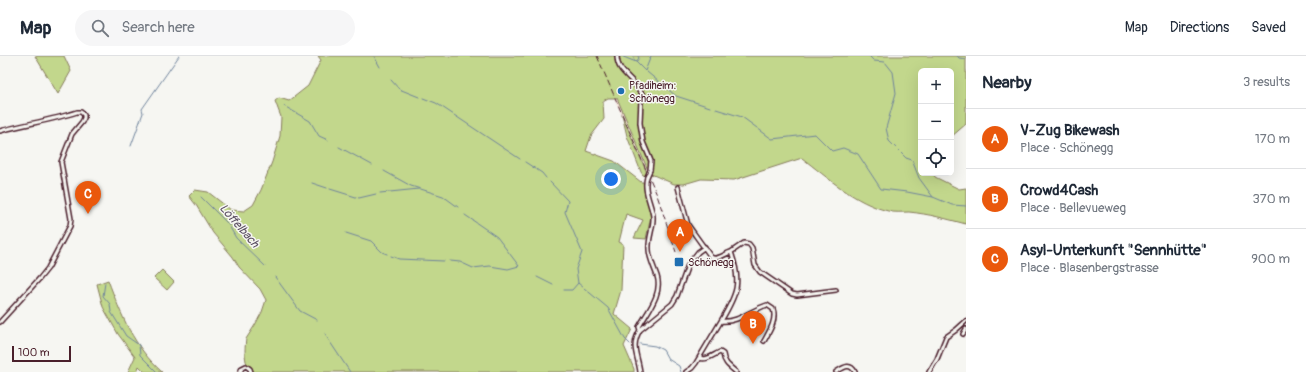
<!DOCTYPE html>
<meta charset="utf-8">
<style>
body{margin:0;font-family:Pangolin,sans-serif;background:#f6f6f7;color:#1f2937}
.controls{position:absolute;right:12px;top:12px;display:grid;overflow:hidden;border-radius:6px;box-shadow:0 4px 16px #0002}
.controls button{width:36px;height:36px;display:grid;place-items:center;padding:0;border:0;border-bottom:1px solid #e0e1e3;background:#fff;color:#1f2937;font:20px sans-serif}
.scale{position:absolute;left:12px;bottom:10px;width:59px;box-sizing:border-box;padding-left:4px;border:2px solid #4a1f2b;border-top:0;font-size:11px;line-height:14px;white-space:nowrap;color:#4a1f2b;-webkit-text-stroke:3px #f6f6f2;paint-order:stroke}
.you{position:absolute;left:611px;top:123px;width:14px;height:14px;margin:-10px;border:3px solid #fff;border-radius:50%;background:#1a73e8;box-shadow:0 0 0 6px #1a73e833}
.badge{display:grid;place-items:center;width:26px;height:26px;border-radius:50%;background:#ea580c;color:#fff;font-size:13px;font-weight:700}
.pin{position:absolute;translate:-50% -33px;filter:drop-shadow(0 1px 2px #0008)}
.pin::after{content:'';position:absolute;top:21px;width:14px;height:12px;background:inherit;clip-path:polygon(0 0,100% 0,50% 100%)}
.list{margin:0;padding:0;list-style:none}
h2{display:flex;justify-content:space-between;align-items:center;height:52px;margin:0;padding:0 16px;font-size:17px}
h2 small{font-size:13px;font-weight:400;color:#747a83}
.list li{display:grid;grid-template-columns:26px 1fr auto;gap:12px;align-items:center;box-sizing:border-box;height:60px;padding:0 16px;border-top:1px solid #e0e1e3}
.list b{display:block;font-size:15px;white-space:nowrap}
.list p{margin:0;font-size:13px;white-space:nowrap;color:#747a83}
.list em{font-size:13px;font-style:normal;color:#747a83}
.icon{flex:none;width:22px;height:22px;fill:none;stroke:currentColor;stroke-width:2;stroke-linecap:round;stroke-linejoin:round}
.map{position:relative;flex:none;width:966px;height:316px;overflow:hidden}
header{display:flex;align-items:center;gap:24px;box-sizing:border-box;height:56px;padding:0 20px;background:#fff;border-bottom:1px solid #e0e1e3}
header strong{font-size:19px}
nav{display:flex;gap:22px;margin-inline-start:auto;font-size:14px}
.search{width:280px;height:36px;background:#f6f6f7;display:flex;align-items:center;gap:10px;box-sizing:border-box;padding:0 14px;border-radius:22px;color:#747a83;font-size:15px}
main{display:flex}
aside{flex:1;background:#fff}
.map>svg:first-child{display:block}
</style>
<header>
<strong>Map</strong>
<div class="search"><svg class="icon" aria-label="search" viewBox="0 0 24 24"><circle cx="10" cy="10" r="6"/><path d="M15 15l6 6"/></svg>Search here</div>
<nav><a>Map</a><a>Directions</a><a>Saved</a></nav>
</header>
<main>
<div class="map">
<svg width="966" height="316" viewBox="0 0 966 316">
<rect width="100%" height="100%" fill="#f6f6f2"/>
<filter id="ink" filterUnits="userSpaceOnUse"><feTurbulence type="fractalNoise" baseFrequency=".025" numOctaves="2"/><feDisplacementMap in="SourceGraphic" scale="8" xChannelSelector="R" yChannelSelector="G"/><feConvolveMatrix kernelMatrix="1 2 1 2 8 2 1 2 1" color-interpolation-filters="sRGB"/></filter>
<g filter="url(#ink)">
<!-- built -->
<path fill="#f7e6dd" d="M614 42H617L648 114 647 117Z"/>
<!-- green -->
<path fill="#c2d78c" stroke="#867b5c" d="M35 0H64L71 15 58 38Z
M318 0H966V68L951 81V15H921V117H933L935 121 959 133 966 132V168C947 163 929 158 909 156 902 156 894 157 888 155 855 147 828 122 802 102L734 124 701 123 684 128H674L651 118 652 102 645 88 639 70C641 82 651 105 648 114L617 42H608L603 45 604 63 591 80 586 95 614 105 641 126H643L651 160 646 183 634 182 643 164 626 158 619 186 623 188 621 234 614 258 632 273 624 290 634 313V316H252V313C250 311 248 310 247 308 244 301 245 290 246 283L255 269 262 256 266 244 260 233 239 211 233 201 213 177 196 149 189 140 195 134 208 136 231 154 244 155 253 149 261 134 272 106 280 80 281 61 275 45 279 42 289 45 308 30 321 4Z
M622 59 647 117 646 120 643 119 641 116 627 80Z
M162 214 174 226 167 234 154 222Z
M108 224C121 259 134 291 162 316H145L139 310 137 316H128L135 301 118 278 103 251 97 228Z"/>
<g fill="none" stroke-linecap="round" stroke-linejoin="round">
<!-- stream -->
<path stroke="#6f839c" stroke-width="1" d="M374 0 380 11
M621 0 636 6 645 15 651 0
M632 0 636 6 639 2 638 0
M869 0 874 5 885 6 893 16 896 37 886 72 889 85 906 102 912 104 919 122 933 141
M957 0 959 2 966 3
M647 16 676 40 710 51
M391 24 399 33 419 41
M423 42 436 47 520 103
M284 50 310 65 319 80 328 84
M716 53 742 61 772 83 815 78 832 95 843 92 858 98 881 133 907 136 933 141 952 149 966 150
M131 90 143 57 142 53 179 0
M339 91 372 109
M525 106 542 117 546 122
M384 115 411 130 443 140 458 151
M550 126 568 145 565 156 582 196 576 213 578 227
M312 127 327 132
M330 133 359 142 376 138
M380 137 419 133
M201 141 228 168 236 182 265 210
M346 177 371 185 382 196 387 198
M391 200 399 203 444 205
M450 205 460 206 473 212 490 210 508 213 519 210 497 181 465 159
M275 221 300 255 317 264
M537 221 553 229
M105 227 103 240 110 248 111 256 126 280 139 289 140 299 157 316
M564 234H572L578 227 608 252 625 283 630 288
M325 277 328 283 350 316
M640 288 655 290 663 294 668 303 679 310 681 316"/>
<!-- street casing -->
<g stroke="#4a1f2b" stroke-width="6">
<path id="street" d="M617 0C617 13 626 18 634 27 637 31 640 36 644 40L641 43 640 67 643 86 651 105 650 114
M0 75C26 68 52 64 77 56H81L84 59V62L82 66 72 78 61 106 71 163 70 170 48 212 40 222 0 266
M678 131 688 169 711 201C717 205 724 198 731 196 742 227 737 238 721 265
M731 196 744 187 749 188 752 192 755 209 760 216 792 238 797 239 836 234
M640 274 639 271C647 256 663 238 657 220 654 211 649 202 649 193 648 182 654 171 653 160 651 147 643 134 647 121
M963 278 966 273
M699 302C707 305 713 299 720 296L723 298C724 307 729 310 736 316
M240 316 242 312 246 310 250 313 251 316
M640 316C638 299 630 291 640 274L672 248 677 240 688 209 698 196 705 191
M686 316 692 312 696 307 721 265C738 267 751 254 767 249L773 253C777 264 769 276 764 285
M836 316C843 312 850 306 855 316
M929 316 937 303 946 281 956 274 966 265"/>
</g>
<!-- street -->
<use href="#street" stroke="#f6f6f2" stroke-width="3"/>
<!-- rail -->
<path stroke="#4a1f2b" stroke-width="1" stroke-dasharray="6 3" stroke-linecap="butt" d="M597 0 657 139 676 196"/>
<!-- street-bridge casing -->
<g stroke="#4a1f2b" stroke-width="6" stroke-linecap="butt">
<path id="street-bridge" d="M647 121 650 114"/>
</g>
<!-- street-bridge -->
<use href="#street-bridge" stroke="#f6f6f2" stroke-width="3"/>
</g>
</g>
<!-- markers -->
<g fill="#1f6fb2" stroke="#f6f6f2" stroke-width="1.5">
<circle cx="621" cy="35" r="4"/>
<rect x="674" y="201" width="10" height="10" rx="2"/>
</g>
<g text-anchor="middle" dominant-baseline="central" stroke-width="3" stroke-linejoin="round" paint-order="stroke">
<!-- poi labels -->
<g font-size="11" fill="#4a1f2b" stroke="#f6f6f2" text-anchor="start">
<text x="629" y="29">Pfadiheim:<tspan x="629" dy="13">Schönegg</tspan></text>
<text x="688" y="206">Schönegg</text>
</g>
<!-- water labels -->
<g font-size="12" font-style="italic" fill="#5d5164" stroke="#f6f6f2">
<text transform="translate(239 170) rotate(49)">Löffelbach</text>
</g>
</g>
</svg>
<div class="controls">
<button>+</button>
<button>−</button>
<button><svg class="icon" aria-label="locate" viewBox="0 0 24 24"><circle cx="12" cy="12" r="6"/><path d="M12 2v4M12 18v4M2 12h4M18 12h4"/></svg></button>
</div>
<div class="scale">100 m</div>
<div class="you"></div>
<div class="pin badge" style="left:680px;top:196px">A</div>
<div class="pin badge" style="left:753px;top:288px">B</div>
<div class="pin badge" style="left:88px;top:158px">C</div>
</div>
<aside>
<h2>Nearby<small>3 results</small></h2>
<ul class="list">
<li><span class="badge">A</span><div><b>V-Zug Bikewash</b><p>Place · Schönegg</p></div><em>170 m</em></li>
<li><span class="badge">B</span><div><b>Crowd4Cash</b><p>Place · Bellevueweg</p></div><em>370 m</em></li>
<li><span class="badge">C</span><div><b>Asyl-Unterkunft &quot;Sennhütte&quot;</b><p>Place · Blasenbergstrasse</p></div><em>900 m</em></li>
</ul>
</aside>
</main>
